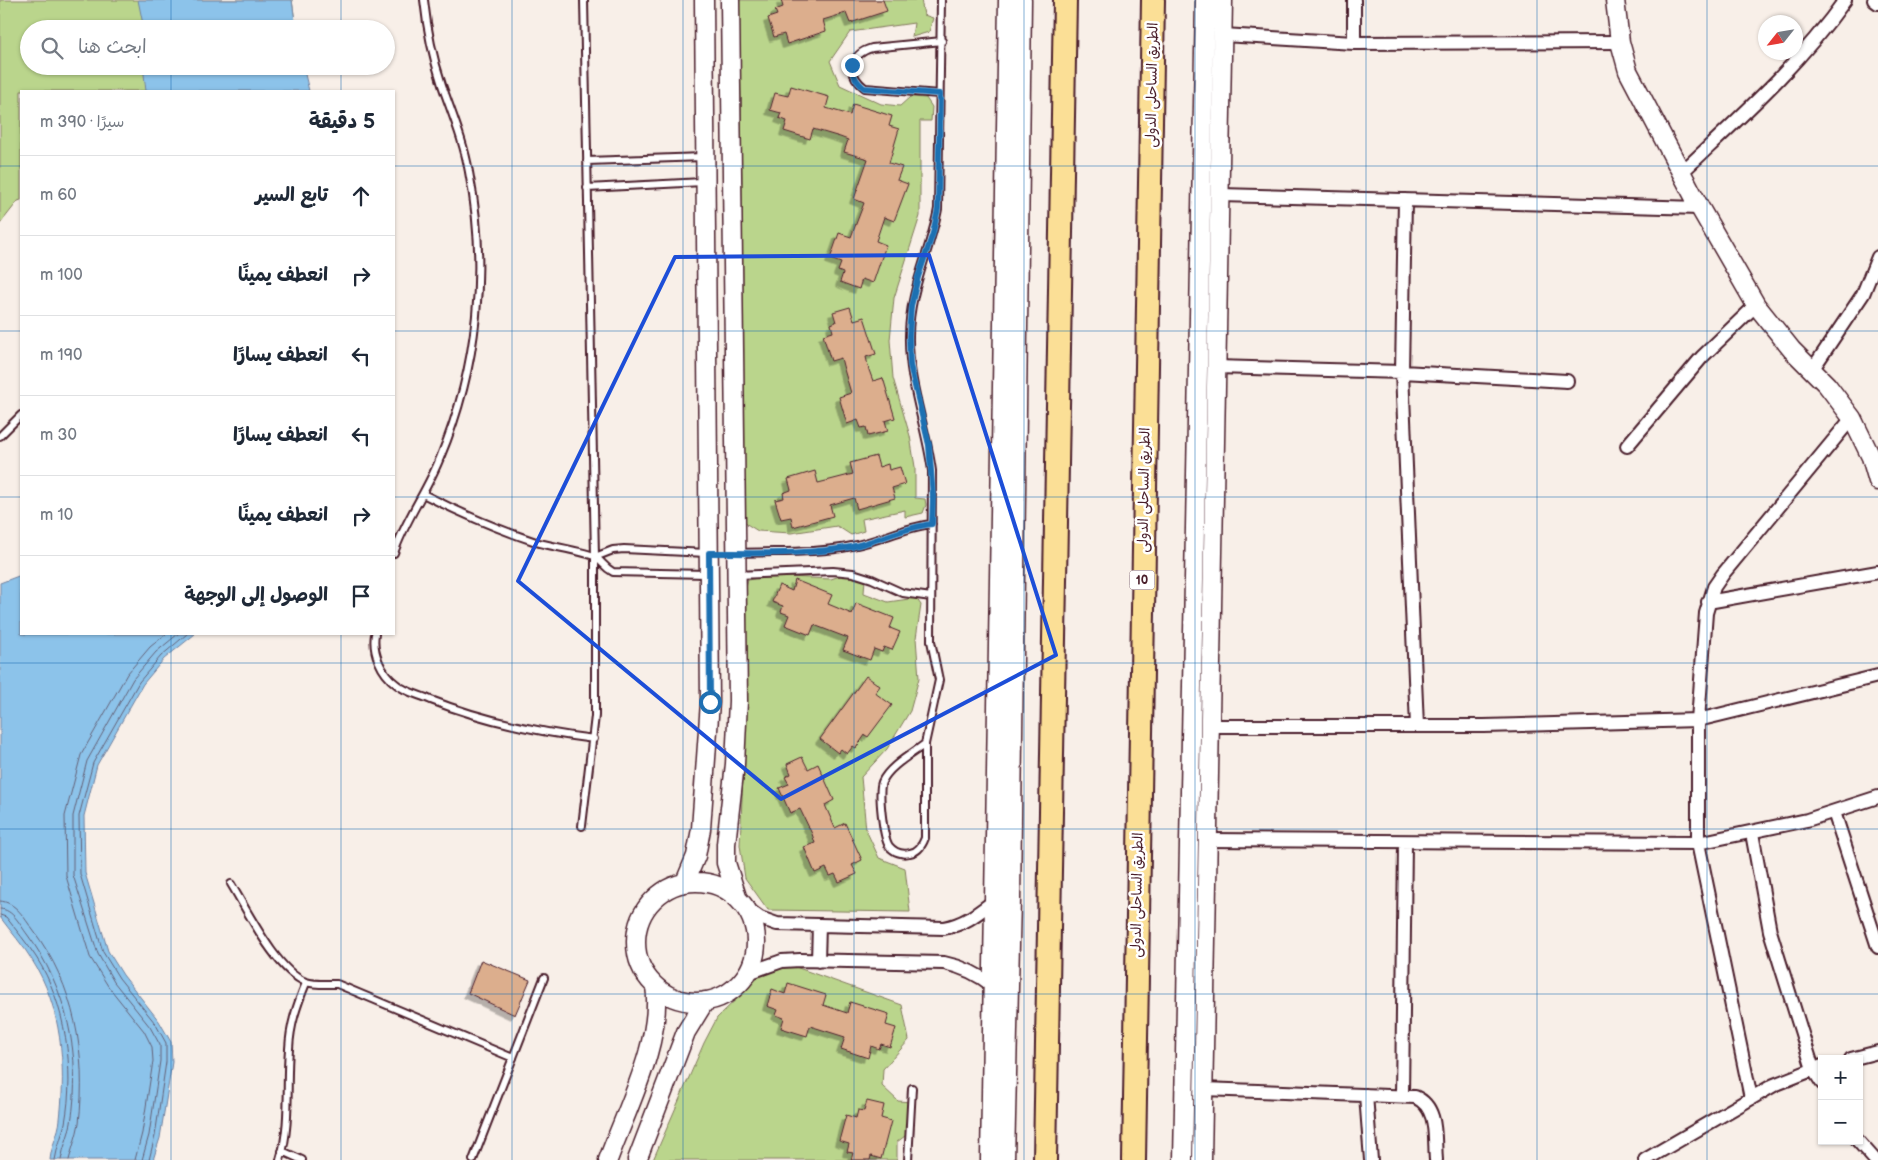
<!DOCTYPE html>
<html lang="ar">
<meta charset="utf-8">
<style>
body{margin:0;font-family:"Balsamiq Sans","Playpen Sans Arabic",sans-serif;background:#f2f2f3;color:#1f2937;direction:rtl}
.controls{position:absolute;right:15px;bottom:15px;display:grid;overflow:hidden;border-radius:0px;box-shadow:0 1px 4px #0004}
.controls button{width:45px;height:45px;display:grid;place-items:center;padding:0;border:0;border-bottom:1px solid #e0e1e3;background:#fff;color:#1f2937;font:25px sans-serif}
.compass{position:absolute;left:1758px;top:15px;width:45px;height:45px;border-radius:50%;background:#fff;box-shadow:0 1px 4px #0004;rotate:239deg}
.stop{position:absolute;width:15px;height:15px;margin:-11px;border:4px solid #1f6fb2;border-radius:50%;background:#fff}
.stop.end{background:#1f6fb2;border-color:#fff;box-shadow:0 1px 5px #0008}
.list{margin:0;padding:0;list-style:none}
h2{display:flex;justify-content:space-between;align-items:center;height:65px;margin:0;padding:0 20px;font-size:21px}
h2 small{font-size:16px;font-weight:400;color:#747a83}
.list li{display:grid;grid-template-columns:32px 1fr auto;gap:15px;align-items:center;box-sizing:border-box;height:80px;padding:0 20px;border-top:1px solid #e0e1e3}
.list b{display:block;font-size:19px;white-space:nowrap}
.list em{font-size:16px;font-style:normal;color:#747a83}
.icon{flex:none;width:28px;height:28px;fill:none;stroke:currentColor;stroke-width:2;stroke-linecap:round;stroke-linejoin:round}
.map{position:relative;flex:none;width:1878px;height:1160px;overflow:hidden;direction:ltr}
.search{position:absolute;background:#fff;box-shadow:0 1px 4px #0004;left:20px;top:20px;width:375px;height:55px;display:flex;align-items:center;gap:12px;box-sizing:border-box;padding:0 18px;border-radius:28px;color:#747a83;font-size:19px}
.panel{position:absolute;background:#fff;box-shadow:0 1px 4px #0004;left:20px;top:90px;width:375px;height:545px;border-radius:0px;direction:rtl}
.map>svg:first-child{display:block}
</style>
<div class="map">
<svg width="1878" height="1160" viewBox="0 0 1878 1160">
<defs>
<filter id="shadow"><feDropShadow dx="-4.5" dy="4.5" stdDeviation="0" flood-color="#0004"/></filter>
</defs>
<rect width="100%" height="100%" fill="#f8efe8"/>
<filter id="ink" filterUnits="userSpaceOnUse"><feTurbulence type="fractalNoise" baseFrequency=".02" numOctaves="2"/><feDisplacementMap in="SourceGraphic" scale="10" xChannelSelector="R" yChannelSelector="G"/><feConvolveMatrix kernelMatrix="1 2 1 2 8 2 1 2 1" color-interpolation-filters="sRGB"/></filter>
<g filter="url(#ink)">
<!-- grass -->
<path fill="#bad58c" stroke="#827a5c" d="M0 0H292L296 29H29V66H303L272 91H21V200L18 201 0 224Z
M737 0H921L924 15 933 18 929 32 912 37 914 23 850 32 830 61 840 85 881 104 900 106 910 97 926 98 932 107 931 121H920V216L894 298 890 340 893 378 910 436 915 467V498L925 499 926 505 923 513 905 517V510L862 519 864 531 851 535 837 526 791 533 758 531 745 523 741 100Z
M851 572 865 579 864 593 888 602 916 598 921 605 916 638 919 678 910 711 887 749 861 777 866 830 879 858 905 868 910 912 768 910 745 878 740 845 743 776 744 596 748 580 766 576 831 579Z
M790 965 902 1005 909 1040 883 1069 882 1086 898 1101 911 1102 909 1133 897 1142V1160H653L704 1043 717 1018 760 976Z"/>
<!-- water -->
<path fill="#8cc3ea" stroke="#72819e" d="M138 0H292L296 29H144Z
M143 66H303L309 91H146Z
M21 575V634H195L164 659 143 684 97 765 84 816 85 873 108 951 123 975 159 1021 171 1042 172 1062 160 1138 153 1160H50C51 1146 59 1133 60 1119 66 1066 62 1007 32 960 23 945 11 932 0 917V583Z"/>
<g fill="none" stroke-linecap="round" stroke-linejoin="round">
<!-- shore -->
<path stroke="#646177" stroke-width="1" d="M0 901C16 902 24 918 33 930 75 986 87 1054 79 1123 77 1135 72 1148 69 1160
M0 909C13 909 20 925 27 934 67 988 82 1056 71 1123 69 1135 63 1147 61 1160
M0 915 6 917C16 930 27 943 36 957 66 1003 75 1070 65 1123 62 1136 57 1147 55 1160
M135 1160 142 1133 153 1061 152 1047 144 1031 108 986 90 957 66 876 65 816 81 755 127 674 150 647 166 634
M142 1160 149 1135 160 1061V1045L150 1027 114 982 98 954 73 875V816L87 761 133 679 156 652 178 634
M149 1160 155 1136 166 1062V1043L155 1023 119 978 103 952 80 874 79 816 93 763 139 682 161 656 187 634"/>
</g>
<!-- building -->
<path fill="#dcae8d" stroke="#4a1f2b" filter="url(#shadow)" d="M781 0H883L887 11 850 23 846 13 823 20 826 31 787 44 784 34 774 37 768 18 777 15 775 10 783 7Z
M791 86 829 97 826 108 850 115 853 104 892 116 889 126 899 129 889 163 902 167 897 180 908 184 894 221 884 217 876 241 886 245 873 283 862 279 859 289 840 282 843 273 838 271 841 263 830 259 839 233 851 237 864 203 854 199 868 159 844 152 848 140 840 137 813 129 810 139 784 131 787 121 779 118 781 113 770 110 775 93 788 96Z
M850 307 854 320 864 317 876 354 866 357 869 370 873 381 883 378 895 418 885 421 888 431 868 436 866 427 861 428 858 420 847 424 839 397 851 393 843 366 841 358 831 361 823 335 833 332 831 324 836 322 833 312Z
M876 456 879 467 888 464 889 470 900 467 905 484 892 488 895 498 857 509 854 498 830 505 833 516 793 527 791 517 781 519 775 500 784 498 783 493 791 490 788 479 815 471 818 483 826 481 853 474 850 463Z
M795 580 832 595 828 604 852 614 856 603 894 618 890 628 900 632 892 650 884 647 882 652 874 649 870 660 843 650 848 638 840 635 814 625 810 635 785 625 789 615 781 612 783 606 772 602 779 585 792 591Z
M866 676 880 686 875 693 892 705 868 737 865 735 856 748 853 746 847 754 841 749 838 753 820 739Z
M802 757 808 769 818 764 834 800 825 805 835 828 845 823 862 860 852 865 857 874 839 882 835 874 830 876 826 868 815 873 804 847 815 843 812 834 800 809 790 813 779 788 789 784 785 777 791 774 787 764Z
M481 960 530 980 515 1015 468 993Z
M788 983 826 995 823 1005 847 1013 850 1002 889 1014 886 1025 896 1028 890 1047 881 1044 879 1049 871 1046 868 1058 841 1049 845 1037 810 1026 807 1036 781 1028 784 1018 776 1015 778 1010 767 1006 772 989 785 994Z
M867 1101 884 1105 881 1118 891 1121 881 1159 871 1156 870 1160H851L853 1153 847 1152 849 1144 839 1141 846 1115 856 1118 858 1110 864 1111Z"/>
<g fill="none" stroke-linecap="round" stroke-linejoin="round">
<!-- lane casing -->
<g stroke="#4a1f2b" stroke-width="10">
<path id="lane" d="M939 94 865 88C846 74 850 54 872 48L942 41
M587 161 704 157
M587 188 703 182
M0 436 21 415
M423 494C460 513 497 529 536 542 549 546 588 552 596 557 603 563 604 567 613 572L707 574
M394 553C405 520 427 491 440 458 478 367 488 268 469 172 464 142 452 114 442 85 433 58 427 29 424 0
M738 553C775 551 815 554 852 546 880 541 904 527 932 524
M595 557 613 550 624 549 707 553
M737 575 833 571 853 573 872 579 903 593 931 597
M375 634C372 652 381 673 396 684 405 692 420 695 431 700 484 721 538 732 594 739
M925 744C912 754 889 766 882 782 878 792 883 837 889 846 894 852 902 855 910 853 918 852 922 846 925 838V744L939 680 931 641 932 471C926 426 908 382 909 336 909 291 930 252 938 209L941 0
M582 826 595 716V557L584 0
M231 884C247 910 277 972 306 982 314 985 328 984 337 984L513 1058
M282 1151 302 1160
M280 1160C291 1125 286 1085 289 1049 290 1025 297 1005 306 983
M473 1160 544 978
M908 1160 912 1088"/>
</g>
<!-- street casing -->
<g stroke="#4a1f2b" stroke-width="16">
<path id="street" d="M1874 0 1878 3
M1223 35 1354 43 1620 42
M1354 43V0
M1681 173C1739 118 1799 65 1845 0
M1220 195 1700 208
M1405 200 1402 372 1417 726
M1216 367 1402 372 1567 381
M1812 370 1863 294 1878 257
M1627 446 1702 357 1756 305
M1708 602 1878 572
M1210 726H1484L1698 720 1878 676
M1834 812 1878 947
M1752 833 1770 931 1813 1069 1822 1083
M1208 840 1698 843 1807 820 1878 797
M746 908 760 918 777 924 944 928C965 924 977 914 994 901
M818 961 819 925
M748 973 782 961 800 960 944 963C964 967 978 974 993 986
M1851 1059 1878 1052
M1203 1089 1415 1097C1439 1107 1434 1138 1436 1160
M1366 1095 1371 1160
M1402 1096 1405 843
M1751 1098 1698 843V720L1706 613 1714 587 1723 574 1852 418
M1858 1141 1875 1160
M1645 1160 1774 1085 1822 1066"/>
</g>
<!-- secondary casing -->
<g stroke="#4a1f2b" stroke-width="21">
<path id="secondary" d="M730 0 738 701 735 764 726 844V863L737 897
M1615 0 1620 42 1628 71 1700 208 1756 305 1792 350 1827 385 1852 418 1871 457 1878 481
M636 942a60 60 0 1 1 120 0a60 60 0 1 1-120 0Z
M685 882 696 856 701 829 710 702 704 0
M608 1160C627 1108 663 1040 655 986
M637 1160 686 1032 705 1001
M990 1160 1008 0
M1005 1160 1011 899 1022 0
M1183 1160 1205 0
M1202 1160 1223 0"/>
</g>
<!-- highway casing -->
<g stroke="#4a1f2b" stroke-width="26">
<path id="highway" d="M1045 1160 1065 0
M1134 1160 1153 0"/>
</g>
<!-- lane -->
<use href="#lane" stroke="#fff" stroke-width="6"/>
<!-- street -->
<use href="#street" stroke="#fff" stroke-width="12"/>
<!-- secondary -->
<use href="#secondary" stroke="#fff" stroke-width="18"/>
<!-- highway -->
<use href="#highway" stroke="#fbdf96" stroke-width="22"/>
</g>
</g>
<g fill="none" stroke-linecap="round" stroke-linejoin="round" filter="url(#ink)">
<!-- route -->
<path stroke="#1f6fb2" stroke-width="6" d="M710 702 709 553C755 553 805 555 851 547 879 541 904 527 932 524L933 497 929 445 910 365 909 336 911 306 918 277 933 233 938 209 940 94 864 88C856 81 853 76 852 65"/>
</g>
<!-- marked area -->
<path fill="none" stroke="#1d4ed8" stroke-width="4" stroke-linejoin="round" d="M929 255 1056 655 781 799 518 581 675 257Z"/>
<!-- grid -->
<path fill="none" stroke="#1f6fb2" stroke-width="1" stroke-opacity="0.55" d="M171 0V29M341 0V29M512 0V1160M683 0V1160M854 0V1160M1024 0V1160M1195 0V1160M1366 0V1160M1537 0V1160M1707 0V1160M171 66V91M341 66V91M0 166H21M394 166H1878M0 331H21M394 331H1878M0 497H21M394 497H1878M171 634V1160M341 634V1160M0 663H1878M0 829H1878M0 994H1878"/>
<g text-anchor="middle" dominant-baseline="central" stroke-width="5" stroke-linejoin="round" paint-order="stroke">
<!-- shield labels -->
<rect fill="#fff" stroke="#80626b" stroke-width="1" x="1129.5" y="570.5" width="25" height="19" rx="4"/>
<g font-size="12" font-weight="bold" fill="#4a1f2b">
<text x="1142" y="580">10</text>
</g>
<!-- street labels -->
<g font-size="14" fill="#4a1f2b" stroke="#fff">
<text transform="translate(1152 85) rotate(-89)">الطريق الساحلى الدولى</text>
<text transform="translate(1144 490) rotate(-89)">الطريق الساحلى الدولى</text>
<text transform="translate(1137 895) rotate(-89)">الطريق الساحلى الدولى</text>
</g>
</g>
</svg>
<div class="controls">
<button>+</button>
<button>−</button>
</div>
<svg class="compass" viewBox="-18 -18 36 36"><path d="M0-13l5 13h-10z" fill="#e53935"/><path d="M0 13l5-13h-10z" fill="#747a83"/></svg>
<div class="stop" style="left:710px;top:702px"></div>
<div class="stop end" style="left:852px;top:65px"></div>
<div class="search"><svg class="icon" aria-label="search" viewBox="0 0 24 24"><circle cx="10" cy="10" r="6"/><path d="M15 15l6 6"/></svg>ابحث هنا</div>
<section class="panel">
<h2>5 دقيقة<small>سيرًا · 390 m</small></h2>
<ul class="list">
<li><svg class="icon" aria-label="ahead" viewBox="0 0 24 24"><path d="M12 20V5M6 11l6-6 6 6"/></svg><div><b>تابع السير</b></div><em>60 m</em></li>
<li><svg class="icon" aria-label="right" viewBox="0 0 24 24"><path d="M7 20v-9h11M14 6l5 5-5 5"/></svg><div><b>انعطف يمينًا</b></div><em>100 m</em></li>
<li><svg class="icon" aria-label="left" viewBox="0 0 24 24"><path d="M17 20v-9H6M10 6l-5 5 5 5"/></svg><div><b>انعطف يسارًا</b></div><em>190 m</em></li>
<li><svg class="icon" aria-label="left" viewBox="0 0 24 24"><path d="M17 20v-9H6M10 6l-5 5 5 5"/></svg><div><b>انعطف يسارًا</b></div><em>30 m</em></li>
<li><svg class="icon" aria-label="right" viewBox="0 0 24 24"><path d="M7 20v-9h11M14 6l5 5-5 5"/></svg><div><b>انعطف يمينًا</b></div><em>10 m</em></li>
<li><svg class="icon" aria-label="arrive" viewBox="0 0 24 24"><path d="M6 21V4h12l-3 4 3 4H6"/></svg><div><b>الوصول إلى الوجهة</b></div></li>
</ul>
</section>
</div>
